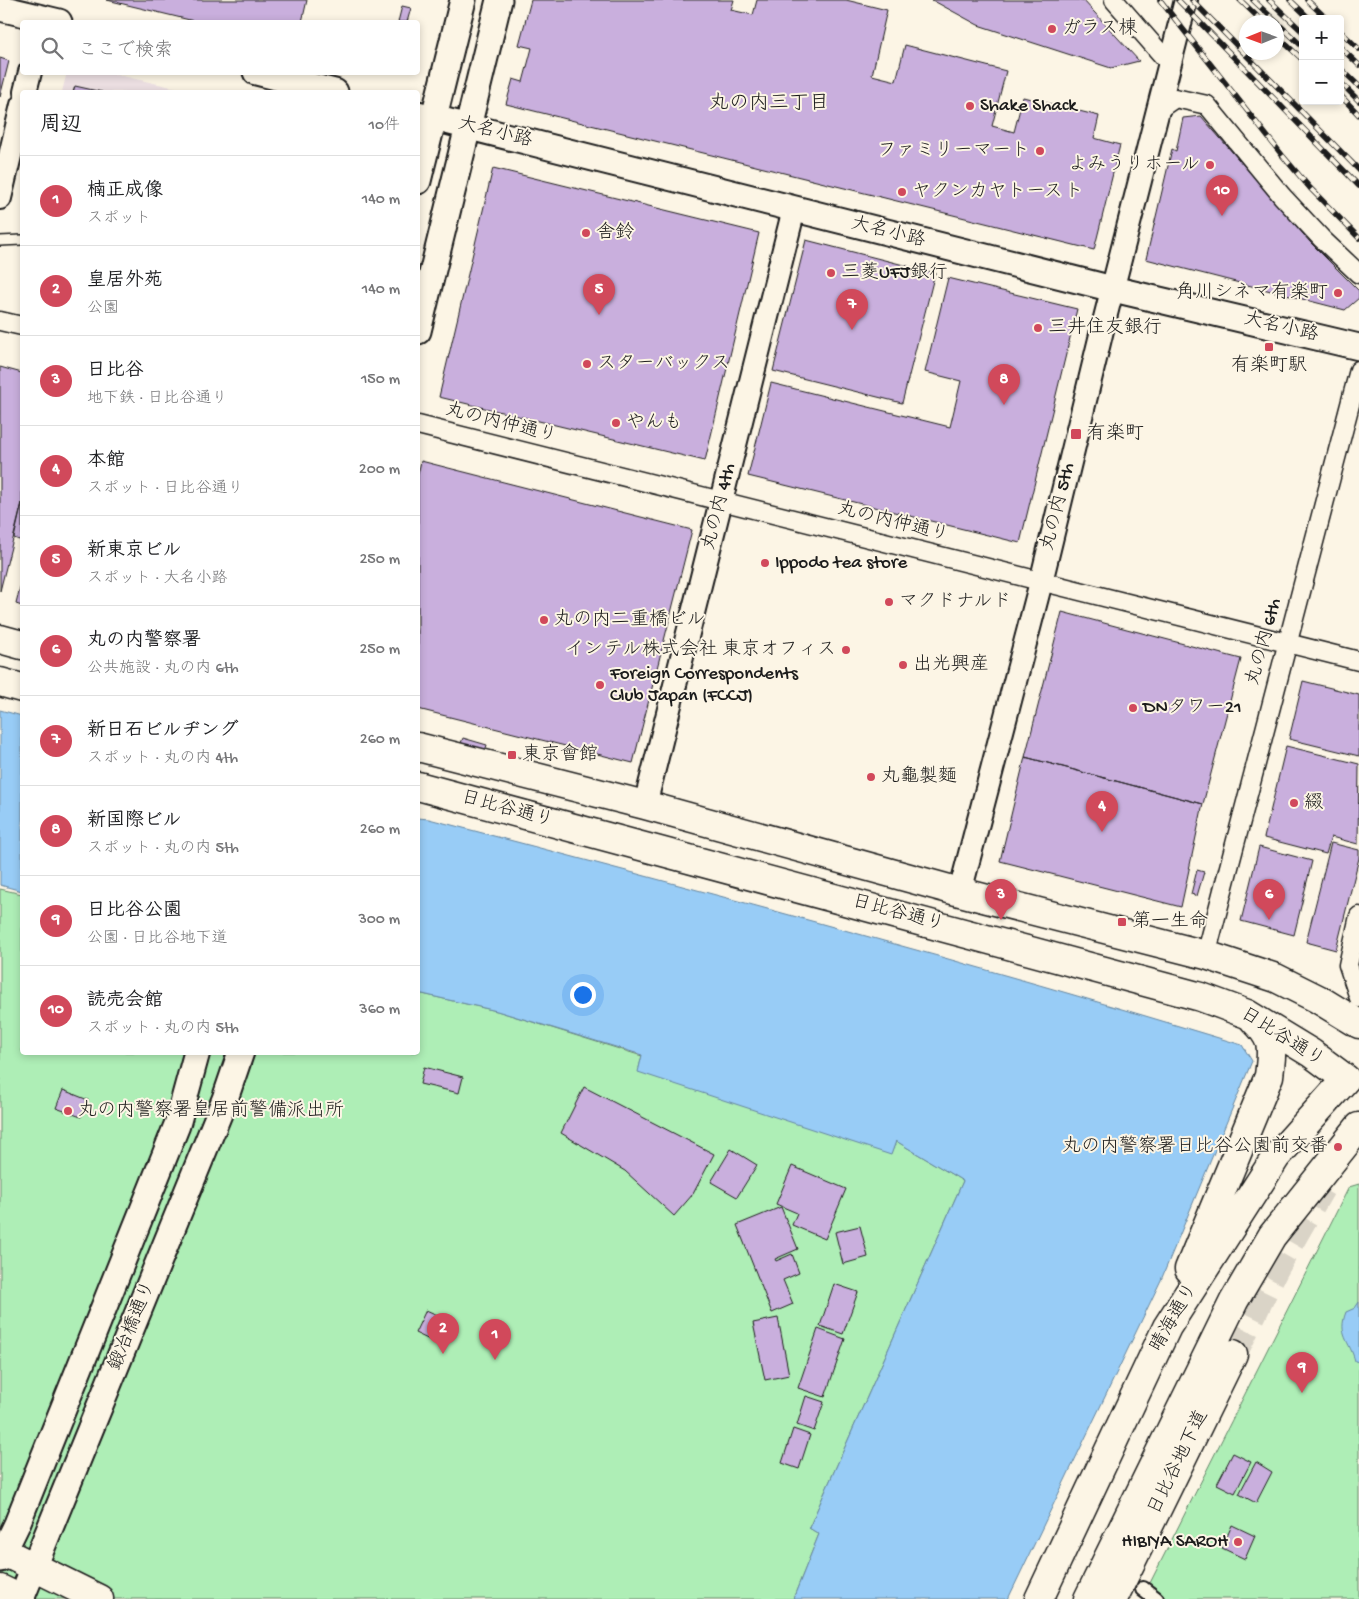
<!DOCTYPE html>
<html lang="ja">
<meta charset="utf-8">
<style>
body{margin:0;font-family:"Gochi Hand","Klee One",sans-serif;background:#f6f6f6;color:#202124}
.controls{position:absolute;right:15px;top:15px;display:grid;overflow:hidden;border-radius:5px;box-shadow:0 2px 8px #0003}
.controls button{width:45px;height:45px;display:grid;place-items:center;padding:0;border:0;border-bottom:1px solid #e0e0e0;background:#fff;color:#202124;font:25px sans-serif}
.compass{position:absolute;left:1239px;top:15px;width:45px;height:45px;border-radius:50%;background:#fff;box-shadow:0 2px 8px #0003;rotate:269deg}
.you{position:absolute;left:582px;top:994px;width:18px;height:18px;margin:-12px;border:4px solid #fff;border-radius:50%;background:#1a73e8;box-shadow:0 0 0 8px #1a73e833}
.badge{display:grid;place-items:center;width:32px;height:32px;border-radius:50%;background:#d1495b;color:#fff;font-size:16px;font-weight:700}
.pin{position:absolute;translate:-50% -41px;filter:drop-shadow(0 1px 2px #0008)}
.pin::after{content:'';position:absolute;top:26px;width:18px;height:15px;background:inherit;clip-path:polygon(0 0,100% 0,50% 100%)}
.list{margin:0;padding:0;list-style:none}
h2{display:flex;justify-content:space-between;align-items:center;height:65px;margin:0;padding:0 20px;font-size:21px}
h2 small{font-size:16px;font-weight:400;color:#757577}
.list li{display:grid;grid-template-columns:32px 1fr auto;gap:15px;align-items:center;box-sizing:border-box;height:90px;padding:0 20px;border-top:1px solid #e0e0e0}
.list b{display:block;font-size:19px;white-space:nowrap}
.list p{margin:0;font-size:16px;white-space:nowrap;color:#757577}
.list em{font-size:16px;font-style:normal;color:#757577}
.icon{flex:none;width:28px;height:28px;fill:none;stroke:currentColor;stroke-width:2;stroke-linecap:round;stroke-linejoin:round}
.map{position:relative;flex:none;width:1359px;height:1599px;overflow:hidden}
.search{position:absolute;background:#fff;box-shadow:0 2px 8px #0003;left:20px;top:20px;width:400px;height:55px;display:flex;align-items:center;gap:12px;box-sizing:border-box;padding:0 18px;border-radius:5px;color:#757577;font-size:19px}
.panel{position:absolute;background:#fff;box-shadow:0 2px 8px #0003;left:20px;top:90px;width:400px;height:965px;border-radius:5px}
.map>svg:first-child{display:block}
</style>
<div class="map">
<svg width="1359" height="1599" viewBox="0 0 1359 1599">
<rect width="100%" height="100%" fill="#fcf5e5"/>
<filter id="ink" filterUnits="userSpaceOnUse"><feTurbulence type="fractalNoise" baseFrequency=".02" numOctaves="2"/><feDisplacementMap in="SourceGraphic" scale="10" xChannelSelector="R" yChannelSelector="G"/><feConvolveMatrix kernelMatrix="1 2 1 2 8 2 1 2 1" color-interpolation-filters="sRGB"/></filter>
<g filter="url(#ink)">
<!-- built -->
<path fill="#ede0e3" d="M67 72 109 73 194 92H62Z"/>
<!-- green -->
<path fill="#aeeeb6" stroke="#658569" d="M0 889 22 894V1052H418V993L497 1011 642 1056 639 1068 891 1154 896 1141 963 1181 809 1528 819 1534 793 1599H0Z
M1359 1184V1599H1142L1349 1187Z"/>
<!-- water -->
<path fill="#98ccf6" stroke="#66869f" d="M0 710 22 716V891L0 885Z
M418 818 429 819C701 890 973 963 1242 1045L1252 1061 1161 1280 1008 1599H793L819 1534 809 1528 963 1181 896 1141 891 1155 638 1072 642 1055 497 1011 418 993Z
M1359 1302V1362L1355 1361C1350 1341 1337 1335 1346 1312L1355 1308Z"/>
<!-- building -->
<path fill="#c9afdd" stroke="#1c1c1c" d="M107 0H307L302 22H198Z
M531 0H734L731 10 753 15 757 0H846L887 10 872 75 896 81 905 45 1006 71 992 126 1014 132 1023 97 1099 116 1094 138 1120 145 1094 250 506 104 513 79 523 82 532 48 519 45Z
M932 0H1083L1139 61 1111 68 978 25Z
M402 6 411 8 407 22H398Z
M0 58 9 61 0 97Z
M75 86 102 92H73Z
M1201 116 1310 242 1359 291V298L1345 310 1146 259 1172 149 1176 151 1183 118Z
M493 168 759 233 705 461 439 397Z
M806 240 935 273 902 403 773 371Z
M948 278 1077 309 1020 543 748 476 771 383 950 427 961 381 925 372Z
M0 367 22 373V503L0 591Z
M421 461 692 530 633 763 418 709V475Z
M22 503V541L14 538Z
M22 580V606L16 604Z
M1062 612 1241 659 1203 804 1025 757Z
M1303 681 1359 695V756L1289 739Z
M463 738 487 745 485 751 461 743Z
M1286 746 1359 764 1358 844 1331 837 1326 854 1264 838Z
M1025 757 1203 804 1181 907 1000 861Z
M1331 843 1359 850V858L1336 950 1306 942Z
M1259 847 1312 861 1294 935 1241 921Z
M1197 870 1204 872 1197 896 1191 894Z
M424 1067 463 1077 459 1093 420 1084Z
M584 1087 714 1154 693 1194 674 1216 625 1171 561 1133Z
M63 1090 88 1100 81 1117 56 1108Z
M731 1149 757 1165 737 1197 711 1182Z
M792 1166 846 1189 825 1239 792 1225 797 1213 776 1204Z
M781 1207 798 1249 775 1259 776 1261 792 1254 799 1273 783 1280 793 1304 772 1313 737 1225Z
M860 1226 868 1257 843 1264 835 1232Z
M834 1284 858 1292 843 1334 820 1326Z
M426 1310 449 1320 438 1344 415 1333Z
M778 1318 789 1375 765 1380 753 1323Z
M818 1329 845 1339 825 1397 798 1388Z
M806 1396 824 1402 814 1431 797 1425Z
M793 1429 810 1435 799 1469 782 1463Z
M1233 1453 1251 1462 1235 1493 1217 1484Z
M1256 1462 1272 1472 1256 1503 1239 1494Z
M1232 1525 1255 1536 1245 1559 1222 1548Z"/>
<g fill="none" stroke-linecap="round" stroke-linejoin="round">
<!-- primary-tunnel -->
<path stroke="#dad4c7" stroke-width="28" stroke-dasharray="28 14" stroke-linecap="butt" d="M1233 1354 1274 1270 1321 1188"/>
<!-- service casing -->
<g stroke="#1c1c1c" stroke-width="12">
<path id="service" d="M0 241 22 240"/>
</g>
<!-- pedestrian casing -->
<g stroke="#1c1c1c" stroke-width="18">
<path id="pedestrian" d="M1143 1589 1156 1599"/>
</g>
<!-- minor casing -->
<g stroke="#1c1c1c" stroke-width="21">
<path id="minor" d="M1114 0 1169 63
M1157 116 1162 107 1175 98 1207 105 1282 196 1322 239 1359 274
M0 321 22 326
M418 425 1359 661
M1359 916 1348 965 1359 998
M1206 955 1359 370"/>
</g>
<!-- tertiary casing -->
<g stroke="#1c1c1c" stroke-width="26">
<path id="tertiary" d="M25 92 30 72
M0 198 22 105
M645 805 794 209
M960 892 1041 582 1105 318 1186 0"/>
</g>
<!-- secondary casing -->
<g stroke="#1c1c1c" stroke-width="29">
<path id="secondary" d="M0 8 59 22
M256 72 335 92
M418 114 1113 289 1359 347
M418 181 463 0
M418 331 499 0
M0 1559 17 1524 177 1125 197 1052
M21 1599 225 1099 241 1052"/>
</g>
<!-- primary casing -->
<g stroke="#1c1c1c" stroke-width="31">
<path id="primary" d="M0 1550 99 1599
M0 1589 21 1599
M1113 1599 1233 1354"/>
</g>
<!-- trunk casing -->
<g stroke="#1c1c1c" stroke-width="31">
<path id="trunk" d="M0 639 22 645
M0 682 22 688
M418 747 645 805 960 892 1206 955 1276 978 1318 999 1359 1024
M418 786 1201 997 1247 1014 1311 1053 1346 1079 1276 1157 1167 1327 1039 1599
M1189 1269 1269 1076C1272 1049 1275 1040 1254 1020
M1088 1599 1234 1301 1272 1236 1359 1127"/>
</g>
<!-- service -->
<use href="#service" stroke="#fcf5e5" stroke-width="9"/>
<!-- pedestrian -->
<use href="#pedestrian" stroke="#fcf5e5" stroke-width="14"/>
<!-- minor -->
<use href="#minor" stroke="#fcf5e5" stroke-width="18"/>
<!-- tertiary -->
<use href="#tertiary" stroke="#fcf5e5" stroke-width="22"/>
<!-- secondary -->
<use href="#secondary" stroke="#fcf5e5" stroke-width="25"/>
<!-- primary -->
<use href="#primary" stroke="#fcf5e5" stroke-width="28"/>
<!-- trunk -->
<use href="#trunk" stroke="#fcf5e5" stroke-width="28"/>
<!-- rail casing -->
<g stroke="#1c1c1c" stroke-width="5.5">
<path id="rail" d="M1160 0 1282 155 1310 188 1359 238
M1178 0 1359 186
M1192 0 1359 170
M1240 0 1263 22
M1253 0 1303 47
M1269 0 1303 32
M1290 0 1310 19
M1307 0 1327 19
M1340 31 1359 49
M1276 35 1303 60
M1340 47 1359 65
M1340 68 1359 86
M1340 82 1359 101
M1340 95 1359 115"/>
</g>
<!-- rail -->
<use href="#rail" stroke="#fcf5e5" stroke-width="4" stroke-dasharray="11" stroke-linecap="butt"/>
</g>
</g>
<!-- markers -->
<g fill="#d1495b" stroke="#fcf5e5" stroke-width="2">
<circle cx="1052" cy="29" r="5"/>
<circle cx="970" cy="106" r="5"/>
<circle cx="1040" cy="151" r="5"/>
<circle cx="1210" cy="165" r="5"/>
<circle cx="902" cy="192" r="5"/>
<circle cx="586" cy="233" r="5"/>
<circle cx="831" cy="273" r="5"/>
<circle cx="1338" cy="293" r="5"/>
<circle cx="1038" cy="328" r="5"/>
<rect x="1264" y="342" width="10" height="10" rx="2.5"/>
<circle cx="587" cy="364" r="5"/>
<circle cx="616" cy="423" r="5"/>
<rect x="1070" y="428" width="12" height="12" rx="2.5"/>
<circle cx="765" cy="563" r="5"/>
<circle cx="889" cy="602" r="5"/>
<circle cx="544" cy="620" r="5"/>
<circle cx="846" cy="650" r="5"/>
<circle cx="903" cy="665" r="5"/>
<circle cx="600" cy="685" r="5"/>
<circle cx="1133" cy="708" r="5"/>
<rect x="507" y="750" width="10" height="10" rx="2.5"/>
<circle cx="871" cy="777" r="5"/>
<circle cx="1294" cy="803" r="5"/>
<rect x="1117" y="917" width="10" height="10" rx="2.5"/>
<circle cx="68" cy="1111" r="5"/>
<circle cx="1338" cy="1147" r="5"/>
<circle cx="1238" cy="1542" r="5"/>
</g>
<g text-anchor="middle" dominant-baseline="central" stroke-width="4" stroke-linejoin="round" paint-order="stroke">
<!-- poi labels -->
<g font-size="19" fill="#1c1c1c" stroke="#fcf5e5" text-anchor="start">
<text x="1062" y="29">ガラス棟</text>
<text x="980" y="106">Shake Shack</text>
<text x="1030" y="151" text-anchor="end">ファミリーマート</text>
<text x="1200" y="165" text-anchor="end">よみうりホール</text>
<text x="912" y="192">ヤクンカヤトースト</text>
<text x="596" y="233">舎鈴</text>
<text x="841" y="273">三菱UFJ銀行</text>
<text x="1328" y="293" text-anchor="end">角川シネマ有楽町</text>
<text x="1048" y="328">三井住友銀行</text>
<text x="597" y="364">スターバックス</text>
<text x="1269" y="366" text-anchor="middle">有楽町駅</text>
<text x="626" y="423">やんも</text>
<text x="1087" y="434">有楽町</text>
<text x="775" y="563">Ippodo tea store</text>
<text x="899" y="602">マクドナルド</text>
<text x="554" y="620">丸の内二重橋ビル</text>
<text x="836" y="650" text-anchor="end">インテル株式会社 東京オフィス</text>
<text x="913" y="665">出光興産</text>
<text x="610" y="674">Foreign Correspondents<tspan x="610" dy="22">Club Japan (FCCJ)</tspan></text>
<text x="1143" y="708">DNタワー21</text>
<text x="522" y="755">東京會館</text>
<text x="881" y="777">丸龜製麵</text>
<text x="1304" y="803">綴</text>
<text x="1132" y="922">第一生命</text>
<text x="78" y="1111">丸の内警察署皇居前警備派出所</text>
<text x="1328" y="1147" text-anchor="end">丸の内警察署日比谷公園前交番</text>
<text x="1228" y="1542" text-anchor="end">HIBIYA SAROH</text>
</g>
<!-- street labels -->
<g font-size="19" fill="#1c1c1c" stroke="#fcf5e5">
<text transform="translate(495 133) rotate(14)">大名小路</text>
<text transform="translate(888 233) rotate(14)">大名小路</text>
<text transform="translate(1281 328) rotate(13)">大名小路</text>
<text transform="translate(501 424) rotate(14)">丸の内仲通り</text>
<text transform="translate(720 507) rotate(-76)">丸の内 4th</text>
<text transform="translate(1059 507) rotate(-76)">丸の内 5th</text>
<text transform="translate(893 523) rotate(14)">丸の内仲通り</text>
<text transform="translate(1265 642) rotate(-75)">丸の内 6th</text>
<text transform="translate(507 810) rotate(15)">日比谷通り</text>
<text transform="translate(898 914) rotate(15)">日比谷通り</text>
<text transform="translate(1282 1038) rotate(32)">日比谷通り</text>
<text transform="translate(1175 1318) rotate(-60)">晴海通り</text>
<text transform="translate(133 1326) rotate(-68)">鍛冶橋通り</text>
<text transform="translate(1179 1463) rotate(-64)">日比谷地下道</text>
</g>
<!-- neighbourhood labels -->
<g font-size="20" fill="#1c1c1c" stroke="#fcf5e5">
<text x="769" y="104">丸の内三丁目</text>
</g>
</g>
</svg>
<div class="controls">
<button>+</button>
<button>−</button>
</div>
<svg class="compass" viewBox="-18 -18 36 36"><path d="M0-13l5 13h-10z" fill="#e53935"/><path d="M0 13l5-13h-10z" fill="#757577"/></svg>
<div class="you"></div>
<div class="pin badge" style="left:495px;top:1360px">1</div>
<div class="pin badge" style="left:443px;top:1354px">2</div>
<div class="pin badge" style="left:1001px;top:920px">3</div>
<div class="pin badge" style="left:1102px;top:832px">4</div>
<div class="pin badge" style="left:599px;top:315px">5</div>
<div class="pin badge" style="left:1269px;top:920px">6</div>
<div class="pin badge" style="left:852px;top:330px">7</div>
<div class="pin badge" style="left:1004px;top:405px">8</div>
<div class="pin badge" style="left:1302px;top:1393px">9</div>
<div class="pin badge" style="left:1222px;top:216px">10</div>
<div class="search"><svg class="icon" aria-label="search" viewBox="0 0 24 24"><circle cx="10" cy="10" r="6"/><path d="M15 15l6 6"/></svg>ここで検索</div>
<section class="panel">
<h2>周辺<small>10件</small></h2>
<ul class="list">
<li><span class="badge">1</span><div><b>楠正成像</b><p>スポット</p></div><em>140 m</em></li>
<li><span class="badge">2</span><div><b>皇居外苑</b><p>公園</p></div><em>140 m</em></li>
<li><span class="badge">3</span><div><b>日比谷</b><p>地下鉄 · 日比谷通り</p></div><em>150 m</em></li>
<li><span class="badge">4</span><div><b>本館</b><p>スポット · 日比谷通り</p></div><em>200 m</em></li>
<li><span class="badge">5</span><div><b>新東京ビル</b><p>スポット · 大名小路</p></div><em>250 m</em></li>
<li><span class="badge">6</span><div><b>丸の内警察署</b><p>公共施設 · 丸の内 6th</p></div><em>250 m</em></li>
<li><span class="badge">7</span><div><b>新日石ビルヂング</b><p>スポット · 丸の内 4th</p></div><em>260 m</em></li>
<li><span class="badge">8</span><div><b>新国際ビル</b><p>スポット · 丸の内 5th</p></div><em>260 m</em></li>
<li><span class="badge">9</span><div><b>日比谷公園</b><p>公園 · 日比谷地下道</p></div><em>300 m</em></li>
<li><span class="badge">10</span><div><b>読売会館</b><p>スポット · 丸の内 5th</p></div><em>360 m</em></li>
</ul>
</section>
</div>
